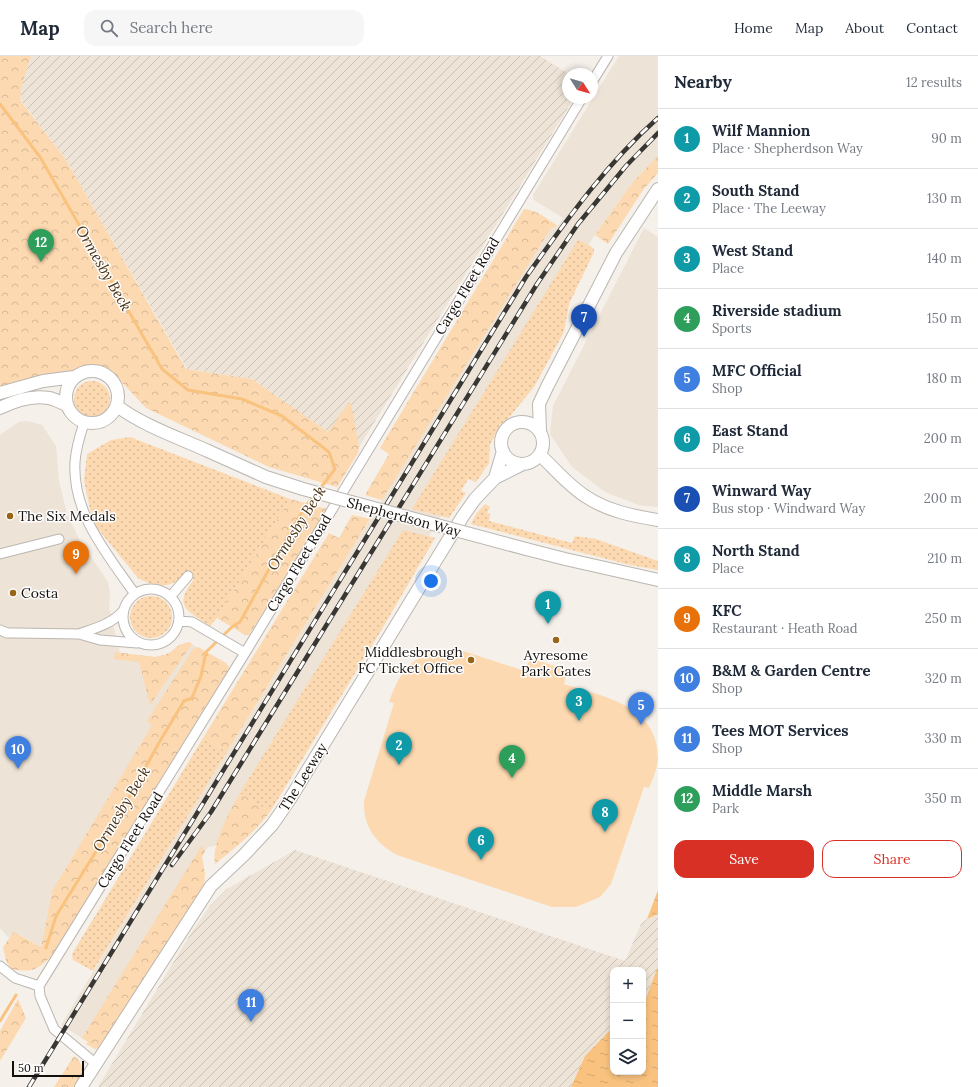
<!DOCTYPE html>
<meta charset="utf-8">
<style>
body{margin:0;font-family:Lora,serif;background:#f6f6f7;color:#1f2937}
.controls{position:absolute;right:12px;bottom:12px;display:grid;overflow:hidden;border-radius:8px;box-shadow:0 2px 6px #0003}
.controls button{width:36px;height:36px;display:grid;place-items:center;padding:0;border:0;border-bottom:1px solid #e0e1e3;background:#fff;color:#1f2937;font:20px sans-serif}
.compass{position:absolute;left:562px;top:12px;width:36px;height:36px;border-radius:50%;background:#fff;box-shadow:0 2px 6px #0003;rotate:127deg}
.scale{position:absolute;left:12px;bottom:10px;width:72px;box-sizing:border-box;padding-left:4px;border:2px solid #12100e;border-top:0;font-size:11px;line-height:14px;white-space:nowrap;color:#12100e;-webkit-text-stroke:3px #fffefd;paint-order:stroke}
.you{position:absolute;left:431px;top:525px;width:14px;height:14px;margin:-10px;border:3px solid #fff;border-radius:50%;background:#1a73e8;box-shadow:0 0 0 6px #1a73e833}
.badge{display:grid;place-items:center;width:26px;height:26px;border-radius:50%;background:#d93025;color:#fff;font-size:13px;font-weight:700}
.pin{position:absolute;translate:-50% -33px;filter:drop-shadow(0 1px 2px #0008)}
.pin::after{content:'';position:absolute;top:21px;width:14px;height:12px;background:inherit;clip-path:polygon(0 0,100% 0,50% 100%)}
.list{margin:0;padding:0;list-style:none}
h2{display:flex;justify-content:space-between;align-items:center;height:52px;margin:0;padding:0 16px;font-size:17px}
h2 small{font-size:13px;font-weight:400;color:#747a83}
.list li{display:grid;grid-template-columns:26px 1fr auto;gap:12px;align-items:center;box-sizing:border-box;height:60px;padding:0 16px;border-top:1px solid #e0e1e3}
.list b{display:block;font-size:15px;white-space:nowrap}
.list p{margin:0;font-size:13px;white-space:nowrap;color:#747a83}
.list em{font-size:13px;font-style:normal;color:#747a83}
.actions{display:flex;gap:8px;padding:12px 16px}
.actions a{flex:1;padding:9px 0;border:1px solid #d93025;border-radius:12px;text-align:center;font-size:14px;color:#d93025}
.actions .main{background:#d93025;color:#fff}
.icon{flex:none;width:22px;height:22px;fill:none;stroke:currentColor;stroke-width:2;stroke-linecap:round;stroke-linejoin:round}
.map{position:relative;flex:none;width:658px;height:1031px;overflow:hidden}
header{display:flex;align-items:center;gap:24px;box-sizing:border-box;height:56px;padding:0 20px;background:#fff;border-bottom:1px solid #e0e1e3}
header strong{font-size:19px}
nav{display:flex;gap:22px;margin-inline-start:auto;font-size:14px}
.search{width:280px;height:36px;background:#f6f6f7;display:flex;align-items:center;gap:10px;box-sizing:border-box;padding:0 14px;border-radius:12px;color:#747a83;font-size:15px}
main{display:flex}
aside{flex:1;background:#fff}
.map>svg:first-child{display:block}
</style>
<header>
<strong>Map</strong>
<div class="search"><svg class="icon" aria-label="search" viewBox="0 0 24 24"><circle cx="10" cy="10" r="6"/><path d="M15 15l6 6"/></svg>Search here</div>
<nav><a>Home</a><a>Map</a><a>About</a><a>Contact</a></nav>
</header>
<main>
<div class="map">
<svg width="658" height="1031" viewBox="0 0 658 1031">
<defs>
<pattern id="industrial-furrows" width="10" height="10" patternUnits="userSpaceOnUse"><rect width="10" height="10" fill="#ede3d6"/><path d="M-1 1l2-2M0 10L10 0M9 11l2-2" fill="none" stroke="#cac2b6"/></pattern>
<pattern id="grass-dots" width="8" height="8" patternUnits="userSpaceOnUse"><rect width="8" height="8" fill="#fcd9b0"/><path d="M2 2h.1M6 6h.1" fill="none" stroke="#d7b996" stroke-width="1.8" stroke-linecap="round"/></pattern>
<pattern id="forest-crowns" width="20" height="18" patternUnits="userSpaceOnUse"><rect width="20" height="18" fill="#fcd9b0"/><path d="M2 6a3 3 0 1 1 6 0M12 15a3 3 0 1 1 6 0" fill="none" stroke="#d7b996"/></pattern>
<pattern id="water-ripples" width="26" height="14" patternUnits="userSpaceOnUse"><rect width="26" height="14" fill="#f9c37f"/><path d="M2 4q2-2 4 0t4 0M15 11q2-2 4 0t4 0" fill="none" stroke="#d4a66d"/></pattern>
</defs>
<rect width="100%" height="100%" fill="#f5f0ea"/>
<!-- built -->
<path fill="#ede3d6" d="M619 0H658V102L632 127 595 179 575 210 493 371 431 477 238 786 208 791 88 986 61 969 191 755 457 322 551 172 558 170 563 162 534 144 533 139Z
M644 172 658 181V451L639 449 605 436 572 411 550 378 553 350Z
M26 365 32 366 42 369 56 390 59 425 67 458 80 485 104 520 108 527 110 537 109 552 120 597 155 601 164 599 171 596 179 589 189 586 199 593 52 835 41 891 15 876 9 882 0 872V379L19 366Z"/>
<!-- industrial -->
<path fill="url(#industrial-furrows)" d="M31 0H540L569 18H568V42H574L356 396 252 323 187 313 66 104 20 43 22 29Z
M295 794 625 905 641 868 647 863 658 858V910L643 950V914H613V971L585 1000 571 1031H98L191 877 210 850 227 833Z"/>
<!-- grass -->
<path fill="url(#grass-dots)" d="M578 184 585 187 594 193V196L569 248 564 276 534 331 511 359 500 369 490 389 489 407 476 426 468 423 461 435 466 437 449 462 412 453Z
M74 343a18 18 0 1 1 36 0a18 18 0 1 1-36 0Z
M130 381 290 443 217 562 210 570C186 554 173 551 194 523L185 517C183 519 181 522 178 524 167 533 149 529 138 522L93 467 84 425 87 398 111 384Z
M485 448 490 451 487 457 490 458 489 465 572 487 575 480 596 483 658 505V514L630 509 471 468 476 458Z
M403 474 435 482 379 578 270 756 240 737Z
M130 561a21 21 0 1 1 42 0a21 21 0 1 1-42 0Z
M203 682 227 696 93 915 73 904 72 898Z"/>
<!-- forest -->
<path fill="url(#forest-crowns)" d="M0 0H31L22 29 20 44 66 104 186 313 252 323 328 376 349 346 351 348 359 391 358 397 337 431 269 411 146 352 115 319 107 313 98 309H88L79 312 65 318 34 321 12 327 0 332Z
M658 100V117L643 134 608 188 595 179 632 127Z
M524 153C537 154 547 163 558 170L551 172 382 444 365 439 389 398 380 392Z
M290 443 327 453 249 579H245L217 562Z
M352 459 370 463 227 696 203 682 329 477 339 482Z
M189 586 192 588 150 649 139 606 114 603 115 596 155 601 164 599 171 596 179 589Z
M198 591 226 607 229 611 228 614 53 899C37 914 33 917 11 913L6 905 3 891 14 876 41 891 52 835 152 669 147 665 193 593Z
M240 737 270 756C254 777 235 792 215 808 211 788 230 755 240 737Z
M202 789 205 795 202 801 205 817 204 833 99 992 95 993 86 988 88 986 82 982Z
M18 943 26 962 0 1005V975Z
M74 1000C86 1009 83 1020 76 1031H54Z"/>
<!-- pitch -->
<path fill="#fcd9b0" d="M451 593 463 595 525 615 530 602 567 614 564 628C603 641 658 648 658 703 657 713 653 723 649 732L644 731 611 828 600 841 576 851H552L397 799C375 787 363 770 364 745L394 647 389 646C401 612 414 597 451 593Z"/>
<!-- water -->
<path fill="url(#water-ripples)" d="M658 834V858L647 863Z
M658 910V1031H571L585 1000 613 971V1016H643V950Z"/>
<g fill="none" stroke-linecap="round" stroke-linejoin="round">
<!-- stream -->
<path stroke="#f9c37f" stroke-width="3" d="M0 48 40 101 162 313 188 334 242 343 282 360 329 396 335 413 319 434
M46 892 56 860 123 752 160 685 184 645 192 642 201 620 206 596 233 570 240 566 274 504 305 451 314 440
M0 965 16 939"/>
<!-- street casing -->
<g stroke="#bbb6b0" stroke-width="11">
<path id="street" d="M592 26 608 0
M84 367C80 379 76 392 75 406 72 457 107 498 135 538
M0 498 59 483
M123 561a28 28 0 1 1 56 0a28 28 0 1 1-56 0Z
M170 541 188 520
M179 565 192 566 245 597
M0 574 7 577H15L79 578 100 584 137 587
M79 578C96 572 112 568 124 554
M0 910 15 922 39 930
M39 930 245 597 582 42
M39 930 40 940 54 973 96 1008"/>
</g>
<!-- secondary casing -->
<g stroke="#bbb6b0" stroke-width="14">
<path id="secondary" d="M66 341a26 26 0 1 1 52 0a26 26 0 1 1-52 0Z
M0 337 43 325 74 321
M117 350C144 370 177 381 208 395
M0 352C14 345 33 339 49 342 55 343 61 347 67 349
M501 387a21 21 0 1 1 42 0a21 21 0 1 1-42 0Z
M540 375 539 348 547 331 616 197 658 133
M540 399C555 413 568 429 585 440 607 455 633 460 658 464
M495 422 521 409
M526 493 565 503 658 524
M81 1031 211 830 244 799 272 769 290 743 463 460 475 443 495 422 503 395"/>
</g>
<!-- street -->
<use href="#street" stroke="#fff" stroke-width="9"/>
<!-- secondary -->
<use href="#secondary" stroke="#fff" stroke-width="12"/>
<!-- rail casing -->
<g stroke="#393734" stroke-width="4.5">
<path id="rail" d="M172 809 211 756 537 228 578 168 626 110 658 77
M29 1031 526 221C566 165 606 108 658 62"/>
</g>
<!-- rail -->
<use href="#rail" stroke="#fffefd" stroke-width="3" stroke-dasharray="9" stroke-linecap="butt"/>
<!-- secondary-bridge casing -->
<g stroke="#bbb6b0" stroke-width="14" stroke-linecap="butt">
<path id="secondary-bridge" d="M208 395 266 421 303 433 526 493"/>
</g>
<!-- secondary-bridge -->
<use href="#secondary-bridge" stroke="#fff" stroke-width="12"/>
</g>
<!-- markers -->
<g fill="#976518" stroke="#fffefd" stroke-width="1.5">
<circle cx="10" cy="460" r="4"/>
<circle cx="13" cy="537" r="4"/>
<circle cx="556" cy="584" r="4"/>
<circle cx="471" cy="604" r="4"/>
</g>
<g text-anchor="middle" dominant-baseline="central" stroke-width="3" stroke-linejoin="round" paint-order="stroke">
<!-- street labels -->
<g font-size="14" fill="#12100e" stroke="#fffefd">
<text transform="translate(467 230) rotate(-59)">Cargo Fleet Road</text>
<text transform="translate(404 461) rotate(15)">Shepherdson Way</text>
<text transform="translate(299 507) rotate(-59)">Cargo Fleet Road</text>
<text transform="translate(303 721) rotate(-58)">The Leeway</text>
<text transform="translate(130 784) rotate(-58)">Cargo Fleet Road</text>
</g>
<!-- poi labels -->
<g font-size="14" fill="#12100e" stroke="#fffefd" text-anchor="start">
<text x="18" y="460">The Six Medals</text>
<text x="21" y="537">Costa</text>
<text x="463" y="596" text-anchor="end">Middlesbrough<tspan x="463" dy="16">FC Ticket Office</tspan></text>
<text x="556" y="599" text-anchor="middle">Ayresome<tspan x="556" dy="16">Park Gates</tspan></text>
</g>
<!-- water labels -->
<g font-size="15" font-style="italic" fill="#493315" stroke="#fffefd">
<text transform="translate(104 212) rotate(60)">Ormesby Beck</text>
<text transform="translate(296 472) rotate(-58)">Ormesby Beck</text>
<text transform="translate(121 753) rotate(-59)">Ormesby Beck</text>
</g>
</g>
</svg>
<div class="controls">
<button>+</button>
<button>−</button>
<button><svg class="icon" aria-label="layers" viewBox="0 0 24 24"><path d="M12 4l9 5-9 5-9-5zM3 14l9 5 9-5"/></svg></button>
</div>
<svg class="compass" viewBox="-18 -18 36 36"><path d="M0-13l5 13h-10z" fill="#e53935"/><path d="M0 13l5-13h-10z" fill="#747a83"/></svg>
<div class="scale">50 m</div>
<div class="you"></div>
<div class="pin badge" style="left:548px;top:568px;background:#0f9aa8">1</div>
<div class="pin badge" style="left:399px;top:709px;background:#0f9aa8">2</div>
<div class="pin badge" style="left:579px;top:665px;background:#0f9aa8">3</div>
<div class="pin badge" style="left:512px;top:722px;background:#2e9e5b">4</div>
<div class="pin badge" style="left:641px;top:669px;background:#3f7fe0">5</div>
<div class="pin badge" style="left:481px;top:804px;background:#0f9aa8">6</div>
<div class="pin badge" style="left:584px;top:281px;background:#1a4fb4">7</div>
<div class="pin badge" style="left:605px;top:776px;background:#0f9aa8">8</div>
<div class="pin badge" style="left:76px;top:518px;background:#e8710a">9</div>
<div class="pin badge" style="left:18px;top:713px;background:#3f7fe0">10</div>
<div class="pin badge" style="left:251px;top:966px;background:#3f7fe0">11</div>
<div class="pin badge" style="left:41px;top:206px;background:#2e9e5b">12</div>
</div>
<aside>
<h2>Nearby<small>12 results</small></h2>
<ul class="list">
<li><span class="badge" style="background:#0f9aa8">1</span><div><b>Wilf Mannion</b><p>Place · Shepherdson Way</p></div><em>90 m</em></li>
<li><span class="badge" style="background:#0f9aa8">2</span><div><b>South Stand</b><p>Place · The Leeway</p></div><em>130 m</em></li>
<li><span class="badge" style="background:#0f9aa8">3</span><div><b>West Stand</b><p>Place</p></div><em>140 m</em></li>
<li><span class="badge" style="background:#2e9e5b">4</span><div><b>Riverside stadium</b><p>Sports</p></div><em>150 m</em></li>
<li><span class="badge" style="background:#3f7fe0">5</span><div><b>MFC Official</b><p>Shop</p></div><em>180 m</em></li>
<li><span class="badge" style="background:#0f9aa8">6</span><div><b>East Stand</b><p>Place</p></div><em>200 m</em></li>
<li><span class="badge" style="background:#1a4fb4">7</span><div><b>Winward Way</b><p>Bus stop · Windward Way</p></div><em>200 m</em></li>
<li><span class="badge" style="background:#0f9aa8">8</span><div><b>North Stand</b><p>Place</p></div><em>210 m</em></li>
<li><span class="badge" style="background:#e8710a">9</span><div><b>KFC</b><p>Restaurant · Heath Road</p></div><em>250 m</em></li>
<li><span class="badge" style="background:#3f7fe0">10</span><div><b>B&amp;M &amp; Garden Centre</b><p>Shop</p></div><em>320 m</em></li>
<li><span class="badge" style="background:#3f7fe0">11</span><div><b>Tees MOT Services</b><p>Shop</p></div><em>330 m</em></li>
<li><span class="badge" style="background:#2e9e5b">12</span><div><b>Middle Marsh</b><p>Park</p></div><em>350 m</em></li>
</ul>
<div class="actions"><a class="main">Save</a><a>Share</a></div>
</aside>
</main>
